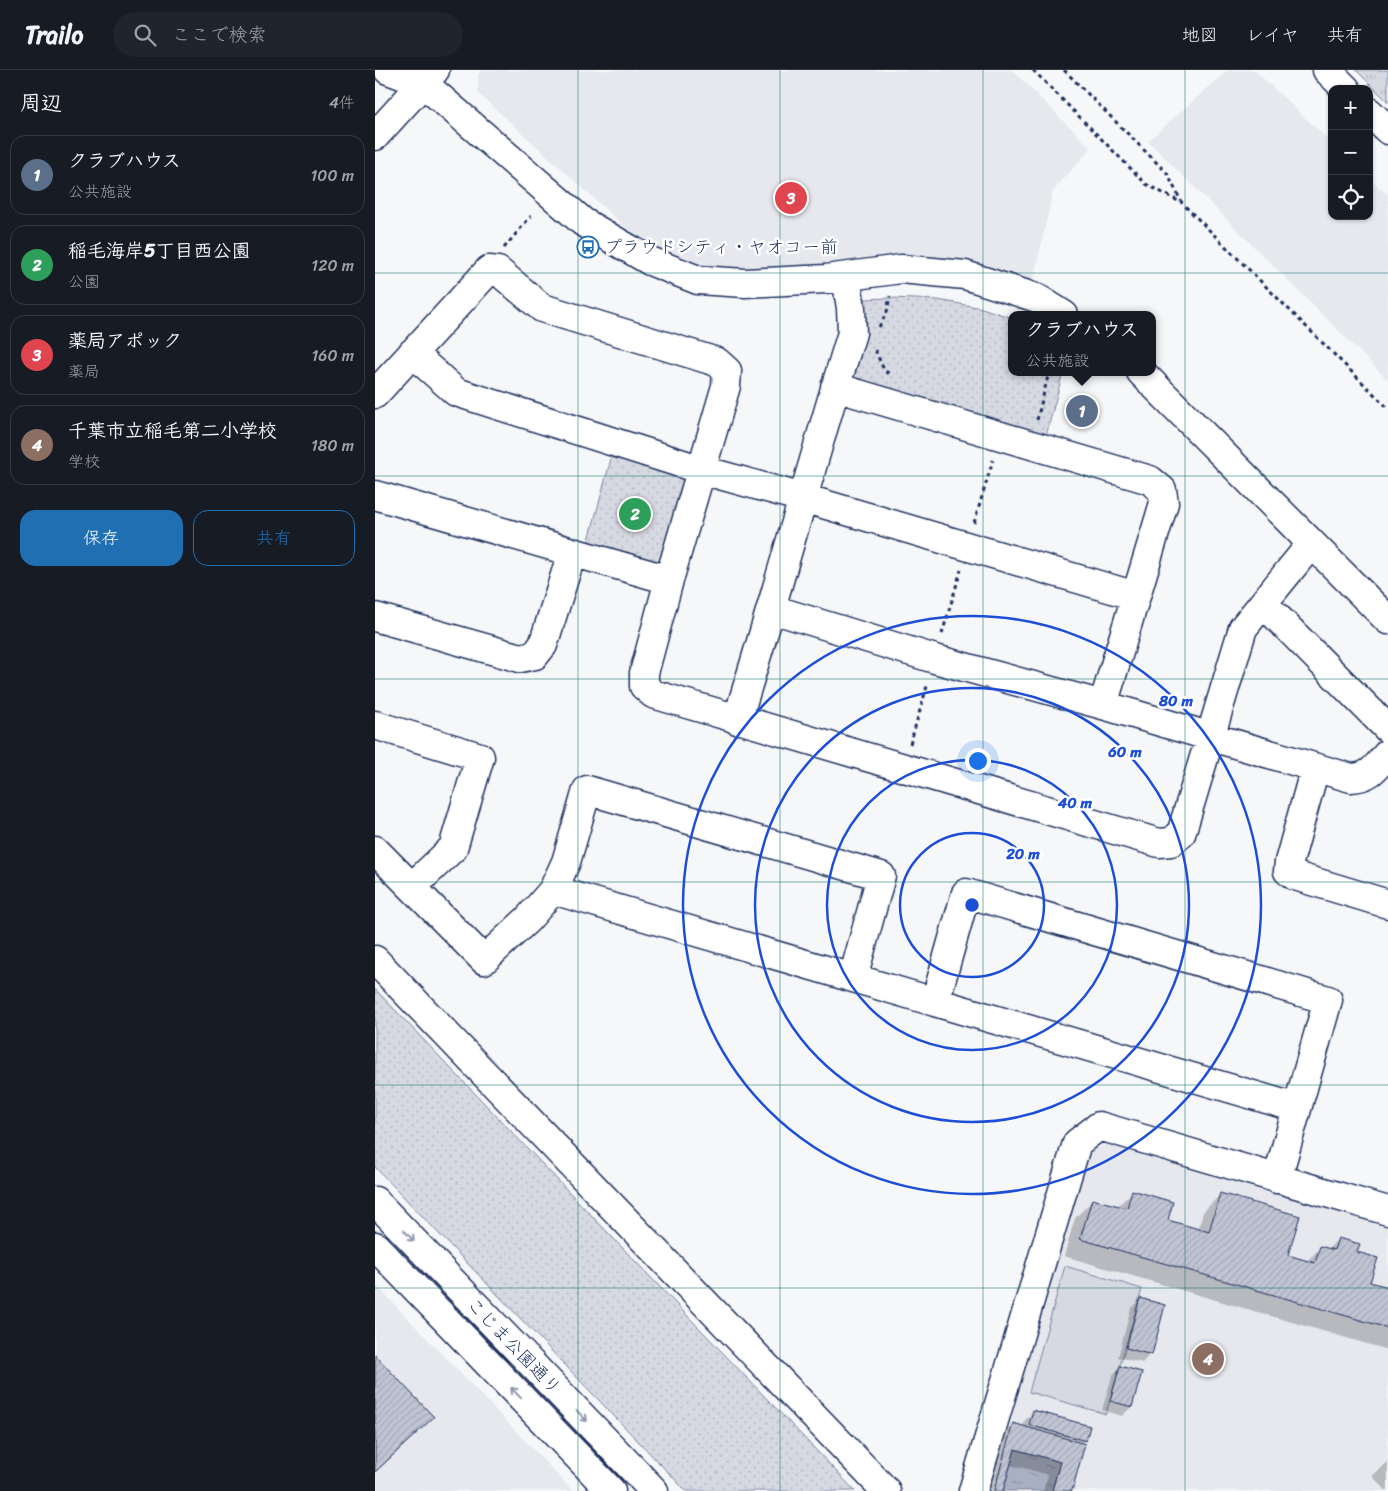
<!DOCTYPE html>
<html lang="ja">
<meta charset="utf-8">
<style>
body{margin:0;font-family:Sriracha,"Klee One",sans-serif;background:#20242c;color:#f1f3f6}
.controls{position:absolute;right:15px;top:15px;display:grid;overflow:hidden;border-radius:10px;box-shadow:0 1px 4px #0004}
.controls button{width:45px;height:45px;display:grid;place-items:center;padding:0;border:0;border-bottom:1px solid #363941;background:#171b24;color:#f1f3f6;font:25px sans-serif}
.you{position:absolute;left:602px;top:690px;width:18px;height:18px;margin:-12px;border:4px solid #fff;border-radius:50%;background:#1a73e8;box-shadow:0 0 0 8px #1a73e833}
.badge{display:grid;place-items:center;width:32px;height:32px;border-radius:50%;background:#1f6fb2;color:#fff;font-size:16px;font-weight:700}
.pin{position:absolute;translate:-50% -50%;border:2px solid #fff;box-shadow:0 1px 5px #0006}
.popup{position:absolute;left:633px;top:241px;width:148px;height:65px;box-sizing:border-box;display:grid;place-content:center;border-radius:10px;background:#171b24;filter:drop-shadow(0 1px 4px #0005);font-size:16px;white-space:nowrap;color:#9ea1a6}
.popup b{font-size:19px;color:#f1f3f6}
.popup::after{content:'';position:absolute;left:50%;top:100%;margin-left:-10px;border:10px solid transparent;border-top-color:#171b24}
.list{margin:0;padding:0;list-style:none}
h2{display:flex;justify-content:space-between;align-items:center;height:65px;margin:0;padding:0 20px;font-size:21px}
h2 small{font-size:16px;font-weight:400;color:#9ea1a6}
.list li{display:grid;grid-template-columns:32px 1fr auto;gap:15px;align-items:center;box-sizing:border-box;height:80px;margin:0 10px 10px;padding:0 10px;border:1px solid #363941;border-radius:15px}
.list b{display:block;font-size:19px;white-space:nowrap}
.list p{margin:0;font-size:16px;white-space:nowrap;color:#9ea1a6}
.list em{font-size:16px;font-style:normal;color:#9ea1a6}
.actions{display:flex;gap:10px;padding:15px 20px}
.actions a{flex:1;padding:11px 0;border:1px solid #1f6fb2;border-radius:15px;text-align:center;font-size:18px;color:#1f6fb2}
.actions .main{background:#1f6fb2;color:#fff}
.icon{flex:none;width:28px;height:28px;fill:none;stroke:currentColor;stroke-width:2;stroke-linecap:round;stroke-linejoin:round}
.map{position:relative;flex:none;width:1013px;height:1421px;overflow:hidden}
header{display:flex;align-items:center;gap:30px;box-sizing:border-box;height:70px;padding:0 25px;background:#171b24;border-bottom:1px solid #363941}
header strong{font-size:24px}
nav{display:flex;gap:28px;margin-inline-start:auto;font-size:18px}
.search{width:350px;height:45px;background:#20242c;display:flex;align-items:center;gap:12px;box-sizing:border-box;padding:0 18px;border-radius:28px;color:#9ea1a6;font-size:19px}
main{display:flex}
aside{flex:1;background:#171b24}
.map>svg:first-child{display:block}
</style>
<header>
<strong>Trailo</strong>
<div class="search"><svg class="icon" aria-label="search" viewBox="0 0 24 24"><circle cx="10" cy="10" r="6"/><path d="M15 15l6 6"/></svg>ここで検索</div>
<nav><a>地図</a><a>レイヤ</a><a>共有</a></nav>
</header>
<main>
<aside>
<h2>周辺<small>4件</small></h2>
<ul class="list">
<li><span class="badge" style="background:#5c6f8a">1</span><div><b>クラブハウス</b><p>公共施設</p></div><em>100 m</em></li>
<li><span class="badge" style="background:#2e9e5b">2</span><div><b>稲毛海岸5丁目西公園</b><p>公園</p></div><em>120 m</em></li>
<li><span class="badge" style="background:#e0444e">3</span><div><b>薬局アポック</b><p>薬局</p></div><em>160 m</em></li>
<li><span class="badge" style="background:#8d6e63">4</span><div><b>千葉市立稲毛第二小学校</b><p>学校</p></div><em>180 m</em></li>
</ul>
<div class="actions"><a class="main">保存</a><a>共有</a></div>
</aside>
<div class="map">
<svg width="1013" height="1421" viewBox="0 0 1013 1421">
<defs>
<pattern id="grass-tufts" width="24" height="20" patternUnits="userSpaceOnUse" patternTransform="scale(1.25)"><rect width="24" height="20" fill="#d6d9e2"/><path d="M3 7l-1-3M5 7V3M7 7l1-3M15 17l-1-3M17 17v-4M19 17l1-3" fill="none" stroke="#b7bbc4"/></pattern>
<pattern id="park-dots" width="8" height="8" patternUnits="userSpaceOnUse" patternTransform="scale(1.25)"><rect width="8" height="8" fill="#d6d9e2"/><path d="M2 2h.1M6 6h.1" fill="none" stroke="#b7bbc4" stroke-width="1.8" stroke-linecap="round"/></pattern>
<pattern id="water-ripples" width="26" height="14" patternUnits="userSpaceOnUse" patternTransform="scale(1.25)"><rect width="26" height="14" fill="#a9b0c1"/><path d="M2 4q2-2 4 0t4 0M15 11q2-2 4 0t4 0" fill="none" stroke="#8990a0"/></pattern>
<pattern id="building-hatch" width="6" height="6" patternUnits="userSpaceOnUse" patternTransform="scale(1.25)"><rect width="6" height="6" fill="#c0c4d3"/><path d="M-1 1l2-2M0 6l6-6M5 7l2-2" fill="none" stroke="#a4a9b8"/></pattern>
</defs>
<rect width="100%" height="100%" fill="#f6f7f9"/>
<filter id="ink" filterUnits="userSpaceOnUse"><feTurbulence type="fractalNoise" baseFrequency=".02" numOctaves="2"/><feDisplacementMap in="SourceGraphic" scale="10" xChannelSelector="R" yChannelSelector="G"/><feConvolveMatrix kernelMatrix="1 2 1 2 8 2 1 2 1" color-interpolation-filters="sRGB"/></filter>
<g filter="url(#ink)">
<!-- built -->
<path fill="#e6e8ee" d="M107 0H637L716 78 678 121 658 212 630 201 595 193 542 185 504 186 471 190 436 198 384 201 341 197 298 186 258 164 103 23V5Z
M853 0H879L957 73V146H994V108L1013 125V310L773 71Z
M731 1074 1013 1157V1421H616L712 1083Z
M0 1214 198 1421H0Z"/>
<!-- grass -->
<path fill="url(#grass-tufts)" stroke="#7884a0" d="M981 0H1013V32Z"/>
<!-- park -->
<path fill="url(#park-dots)" stroke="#7884a0" d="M516 228 563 230 607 238 637 248V302H688L671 366 477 309 490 229Z
M237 385 304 404 308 411 287 491 279 496 212 477Z
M0 919 480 1421H311L0 1097Z"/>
<!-- pitch -->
<path fill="#d6d9e2" stroke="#7884a0" d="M690 1196 767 1219 731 1344 654 1322Z"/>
<!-- water -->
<path fill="url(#water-ripples)" stroke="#707c99" d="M640 1379 685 1392 677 1421H628Z"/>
<!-- shadow -->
<path fill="#0003" d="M757 1122 791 1151 823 1160 828 1142 846 1124 912 1186 931 1192 945 1178 952 1180 963 1169 981 1183 994 1213 1013 1219V1280L689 1186 700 1148 718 1130 742 1137Z
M765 1230 775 1284 767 1293 743 1287 756 1238Z
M745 1297 765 1302 756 1337 747 1346 727 1340 737 1306Z
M659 1341 710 1370 706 1374 695 1421H668L673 1405 635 1394 627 1421H610L625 1368 639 1354 648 1357 650 1350Z
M1013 1391V1421H1012L997 1406Z"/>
<!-- building -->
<path fill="url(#building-hatch)" stroke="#1b2f5e" d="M757 1120 798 1132 793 1150 834 1162 845 1123 925 1146 913 1185 940 1193 945 1176 959 1180 963 1168 985 1174 982 1182 1003 1188 995 1212 1013 1217V1258L705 1169 717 1129 752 1138Z
M765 1228 790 1235 777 1285 751 1278Z
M0 1285 59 1347 0 1402Z
M745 1296 767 1302 757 1337 735 1331Z
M658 1340 715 1356 711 1371 654 1355Z
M638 1353 710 1374 697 1421H677L685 1392 640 1379 628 1421H619Z"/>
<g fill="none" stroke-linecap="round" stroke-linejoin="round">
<!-- minor casing -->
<g stroke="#1b2f5e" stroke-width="31">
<path id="minor" d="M13 0 48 13
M41 0 48 13 208 152 275 191 323 210 370 213 451 209 526 199 590 205 662 228 689 245
M0 66 60 0
M37 283 81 322 327 400 428 428 761 526
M766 302 1013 550
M460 317 775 410 787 420 789 433 728 635
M0 324 114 200 123 201 167 238 342 292 352 301 351 316 294 510 269 603V616L278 624 784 773 796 772 806 764 868 558 936 474
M0 425 294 510
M889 534 1013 659
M397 539 560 589 728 635 976 708C996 707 1001 697 1013 683
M0 547 145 588 160 585 168 575 197 483
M362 650C403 521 437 391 477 263L476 238 471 207
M0 655 105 687 78 778 37 817
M940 698 914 792 913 801 920 806 1013 834
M0 780 109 890 153 849 178 820 191 792 212 720 506 806 478 908
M178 820 560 932
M0 890 511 1421
M902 1109 953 930 591 823 560 932 922 1038
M0 1131 279 1421
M0 1176 236 1421
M598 1421 702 1073 724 1056 1013 1141"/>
</g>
<!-- highway casing -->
<g stroke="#1b2f5e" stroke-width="31">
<path id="highway" d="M952 0 971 19
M994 42 1013 60"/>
</g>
<!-- path -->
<path stroke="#1b2f5e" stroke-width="3" stroke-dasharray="4 4" stroke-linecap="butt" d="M658 0 771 114 807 133
M689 0 792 103 807 133 1013 338
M129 178 156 146
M504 257 512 242 515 226
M500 280 509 300 516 305
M662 350 674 302
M599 453 618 390
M567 564 586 500
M535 674 553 613"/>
<!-- minor -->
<use href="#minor" stroke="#fff" stroke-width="28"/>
<!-- highway -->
<use href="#highway" stroke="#fff" stroke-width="28"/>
</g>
<!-- one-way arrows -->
<defs><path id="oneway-shaft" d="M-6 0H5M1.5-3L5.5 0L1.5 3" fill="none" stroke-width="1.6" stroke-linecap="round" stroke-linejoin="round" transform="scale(1.25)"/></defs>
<g stroke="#8d97ae">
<use href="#oneway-shaft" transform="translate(34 1166) rotate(46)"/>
<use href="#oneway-shaft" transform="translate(141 1323) rotate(-134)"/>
<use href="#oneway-shaft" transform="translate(207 1346) rotate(46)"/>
</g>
</g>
<!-- grid -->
<path fill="none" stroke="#0f766e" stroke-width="1" stroke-opacity="0.55" d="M203 0V1421M405 0V1421M608 0V1421M810 0V1421M0 203H1013M0 406H1013M0 609H1013M0 812H1013M0 1015H1013M0 1218H1013"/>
<!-- distance rings -->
<g fill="none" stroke="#1d4ed8" stroke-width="2.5">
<circle cx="597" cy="835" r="72"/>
<circle cx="597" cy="835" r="145"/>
<circle cx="597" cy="835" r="217"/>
<circle cx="597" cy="835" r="289"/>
</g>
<!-- icons -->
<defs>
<g id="bus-ring" transform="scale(1.125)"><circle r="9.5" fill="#fff" stroke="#1f6fb2" stroke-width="1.5"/><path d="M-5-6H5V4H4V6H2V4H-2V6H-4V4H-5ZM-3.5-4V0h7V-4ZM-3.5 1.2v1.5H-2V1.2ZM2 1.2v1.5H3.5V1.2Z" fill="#1f6fb2"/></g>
</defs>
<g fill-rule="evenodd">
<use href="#bus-ring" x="213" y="177"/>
</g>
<g text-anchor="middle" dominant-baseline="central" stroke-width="5" stroke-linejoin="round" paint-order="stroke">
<!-- poi labels -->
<g font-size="18" fill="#1b2f5e" stroke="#fff" text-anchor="start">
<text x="229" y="177">プラウドシティ・ヤオコー前</text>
</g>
<!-- street labels -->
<g font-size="18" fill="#1b2f5e" stroke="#fff">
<text transform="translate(139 1276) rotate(46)">こじま公園通り</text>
</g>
</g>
<circle cx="597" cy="835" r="8" fill="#1d4ed8" stroke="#fff" stroke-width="2.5"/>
<g font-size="15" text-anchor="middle" font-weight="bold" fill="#1d4ed8" stroke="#fff" stroke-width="5" stroke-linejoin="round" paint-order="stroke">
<text x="801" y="636">80 m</text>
<text x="750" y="687">60 m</text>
<text x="700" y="738">40 m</text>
<text x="648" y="789">20 m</text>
</g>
</svg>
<div class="controls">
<button>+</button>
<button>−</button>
<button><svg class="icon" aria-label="locate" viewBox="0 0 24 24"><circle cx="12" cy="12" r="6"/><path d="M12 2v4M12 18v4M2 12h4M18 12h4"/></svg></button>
</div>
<div class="you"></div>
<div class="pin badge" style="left:707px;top:341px;background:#5c6f8a">1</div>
<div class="popup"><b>クラブハウス</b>公共施設</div>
<div class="pin badge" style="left:260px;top:444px;background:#2e9e5b">2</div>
<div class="pin badge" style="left:416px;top:128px;background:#e0444e">3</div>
<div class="pin badge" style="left:833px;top:1289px;background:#8d6e63">4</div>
</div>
</main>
